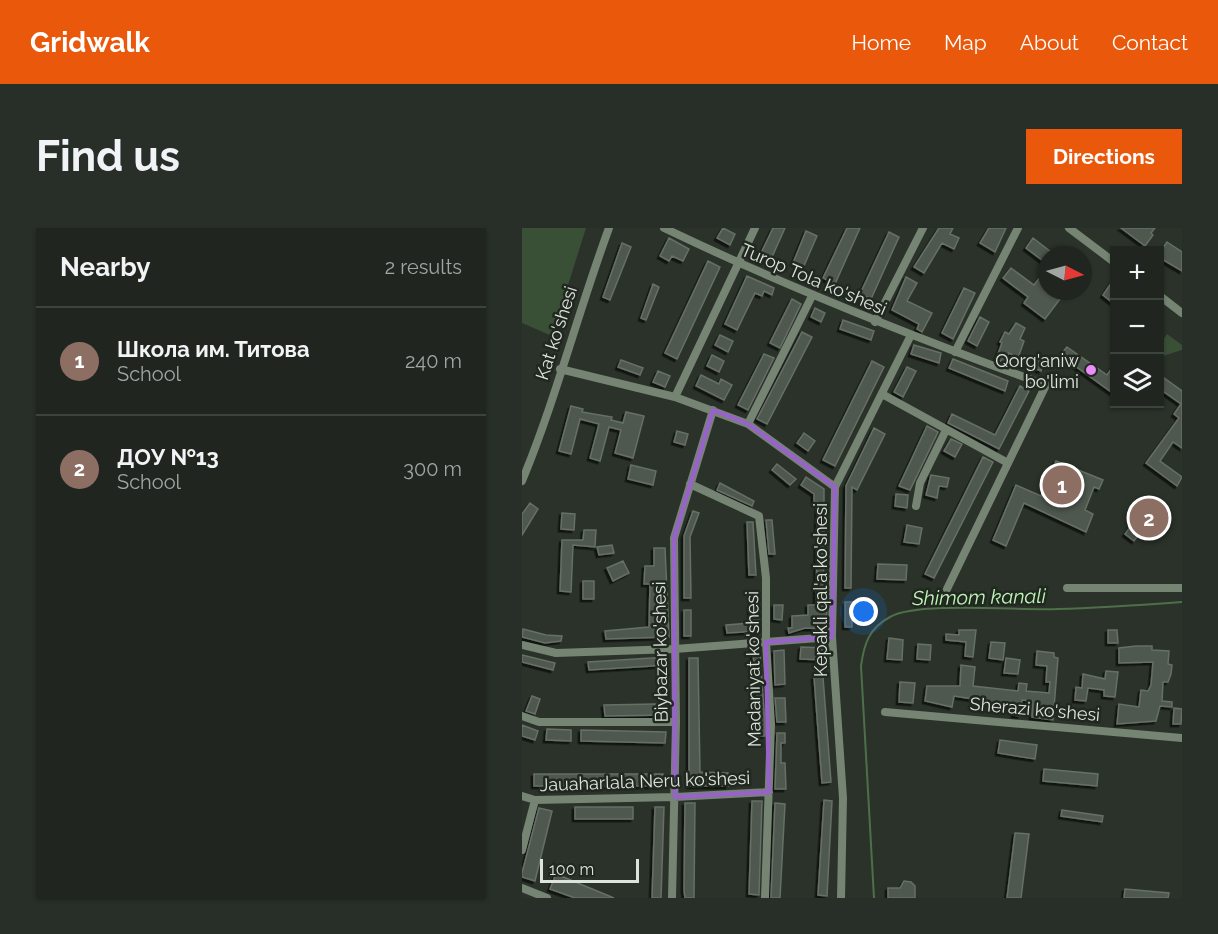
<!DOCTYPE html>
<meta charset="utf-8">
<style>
body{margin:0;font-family:Raleway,sans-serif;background:#282e28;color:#f1f3f6}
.controls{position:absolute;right:18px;top:18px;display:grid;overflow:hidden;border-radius:0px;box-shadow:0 2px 4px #0004}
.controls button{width:54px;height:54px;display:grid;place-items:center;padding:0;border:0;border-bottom:2px solid #3d433d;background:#20261f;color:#f1f3f6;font:30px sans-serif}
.compass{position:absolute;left:516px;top:18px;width:54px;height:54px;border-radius:50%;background:#20261f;box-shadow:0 2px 4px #0004;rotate:96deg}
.scale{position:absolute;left:18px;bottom:15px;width:99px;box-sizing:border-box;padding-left:6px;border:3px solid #dde3dd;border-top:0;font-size:16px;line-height:21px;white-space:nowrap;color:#dde3dd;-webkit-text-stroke:4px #20281f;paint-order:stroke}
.you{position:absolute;left:342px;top:384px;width:21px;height:21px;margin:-15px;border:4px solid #fff;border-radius:50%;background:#1a73e8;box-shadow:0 0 0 9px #1a73e833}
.badge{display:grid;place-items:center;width:39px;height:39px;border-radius:50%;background:#ea580c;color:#fff;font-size:20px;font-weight:700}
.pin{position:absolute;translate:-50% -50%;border:3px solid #fff;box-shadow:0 2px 6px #0006}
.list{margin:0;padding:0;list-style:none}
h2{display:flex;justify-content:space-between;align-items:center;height:78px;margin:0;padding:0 24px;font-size:26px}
h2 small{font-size:20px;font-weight:400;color:#a2a5a4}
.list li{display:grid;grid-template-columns:39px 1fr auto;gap:18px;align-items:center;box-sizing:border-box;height:108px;padding:0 24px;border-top:2px solid #3d433d}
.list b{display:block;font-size:22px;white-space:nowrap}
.list p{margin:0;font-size:20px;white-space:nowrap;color:#a2a5a4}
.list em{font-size:20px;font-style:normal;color:#a2a5a4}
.icon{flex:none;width:33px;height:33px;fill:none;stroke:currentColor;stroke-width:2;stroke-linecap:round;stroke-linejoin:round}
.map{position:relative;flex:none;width:660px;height:670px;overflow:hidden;border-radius:0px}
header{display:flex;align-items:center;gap:36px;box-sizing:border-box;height:84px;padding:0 30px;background:#ea580c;color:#fff}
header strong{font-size:28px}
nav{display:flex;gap:33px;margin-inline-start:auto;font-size:21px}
.intro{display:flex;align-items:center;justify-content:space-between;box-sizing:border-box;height:144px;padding:0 36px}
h1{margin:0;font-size:42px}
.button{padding:15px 27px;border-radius:0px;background:#ea580c;color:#fff;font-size:21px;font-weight:700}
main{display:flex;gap:36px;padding:0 36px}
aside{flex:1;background:#20261f;border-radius:0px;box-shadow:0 2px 4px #0004}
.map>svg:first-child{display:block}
</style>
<header>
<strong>Gridwalk</strong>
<nav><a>Home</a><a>Map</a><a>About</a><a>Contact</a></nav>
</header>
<div class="intro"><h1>Find us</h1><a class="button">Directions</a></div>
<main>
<aside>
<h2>Nearby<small>2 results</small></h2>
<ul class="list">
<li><span class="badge" style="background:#8d6e63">1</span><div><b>Школа им. Титова</b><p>School</p></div><em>240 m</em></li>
<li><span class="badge" style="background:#8d6e63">2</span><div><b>ДОУ №13</b><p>School</p></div><em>300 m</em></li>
</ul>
</aside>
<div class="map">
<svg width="660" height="670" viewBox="0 0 660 670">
<defs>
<filter id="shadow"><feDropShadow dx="-2.5" dy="2.5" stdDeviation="0" flood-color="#0009"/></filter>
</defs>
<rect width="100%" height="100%" fill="#2a3229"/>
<!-- green -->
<path fill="#394f36" d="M0 0H64L30 108 0 95Z
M645 106 660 117V122L638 129V116Z"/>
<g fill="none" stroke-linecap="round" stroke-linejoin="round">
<!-- stream -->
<path stroke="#4f6f4b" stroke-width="2" d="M352 670 339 438C342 416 347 400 368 389 397 373 498 383 536 381 578 380 619 377 660 374"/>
</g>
<!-- building -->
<path fill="#50584f" stroke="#666f65" stroke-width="1.5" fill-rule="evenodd" filter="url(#shadow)" d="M201 0 213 6 208 17 195 10Z
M251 0H263L250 29 240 23Z
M325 0H338L313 56 301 50Z
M417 0H431L428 6 437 10 432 21 420 15 402 45 392 39Z
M467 0H484L473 24 458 15Z
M599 0H633L629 5 631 7 623 18Z
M284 3 295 8 281 40 271 35Z
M367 4 377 9 349 71 338 66Z
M147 10 167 21 161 33 150 28 147 33 138 28Z
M511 10 533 27H525V36L504 20Z
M645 14 660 24V43L638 30V24Z
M100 15 109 19 88 72 81 69Z
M186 33 198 39 155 131 143 125Z
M489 40 512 57 525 40V63H544L523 91 502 75 506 69 481 50Z
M225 48 252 60 250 67 242 63 240 68 233 65 215 102 203 96Z
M384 49 395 55 385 73 410 85 400 104 395 101 397 96 370 82Z
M592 51V76L581 67Z
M131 56 137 59 124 92 119 90Z
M442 60 453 65 431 111 420 105Z
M270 71 279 76 258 120 248 115Z
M293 80 303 85 299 94 289 89Z
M458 89 467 94 455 118 446 113Z
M321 92 352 103 349 112 318 101Z
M494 95 503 100 498 111 502 113 496 130 487 125 483 135 474 131 480 115 478 114 483 104 487 106Z
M280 104 290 109 245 196 235 191Z
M198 107 211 113 206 124 193 117Z
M392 117 419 125 417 135 389 126Z
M545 119 585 147 592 137V166L538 127Z
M242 126 252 130 226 182 216 177Z
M190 127 202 133 197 144 185 138Z
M514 127 523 131 519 143 509 139Z
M431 131 486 153 483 163 427 140Z
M99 132 121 140 118 147 96 139Z
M350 133 362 139 313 238 301 232Z
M385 139 394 143 381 169 372 164Z
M136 143 148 148 143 159 131 154Z
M179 147 197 156 199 151 210 157 202 172 174 158Z
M638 147 660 163V220L651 214 638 233 660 249 655 258 624 235 657 190 652 186 659 176 638 161Z
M498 158 507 163 477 221 426 195 430 186 473 207Z
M49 178 61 181 60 184 90 189 89 192 101 195 104 184 122 188 111 230 93 225 99 202 87 199 78 233 68 230 77 196 58 191 49 226 37 223Z
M405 198 416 204 388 262 377 258Z
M352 200 363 206 335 262 330 259 329 360H323L324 258Z
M155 203 166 206 163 217 152 214Z
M282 205 293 213 286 223 275 215Z
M429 211 440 216 433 229 422 223Z
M461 229 471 234 412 350 403 346Z
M534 233 581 252 577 261 572 259 563 282 571 286 564 304 502 275 484 318 471 312 494 257 519 268ZM541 247 560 255 551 277 531 269Z
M255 236 274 251 268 257 250 242Z
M109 237 134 243 131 257 106 251Z
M409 247 427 250 425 259 417 258 415 270 404 267Z
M284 249 302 261V304H295L296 274H292V266L279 257Z
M198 255 232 273 230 278 195 262Z
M374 266 386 267 385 280 373 278Z
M8 275 16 281 0 307V286Z
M622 280 631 287 612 313 603 306Z
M171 283 177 285 168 309 169 370H162V308Z
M40 285 53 286 52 302 39 301Z
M244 292H250L253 326H247Z
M225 294H231L234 347H227Z
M385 297 400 300 397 316 382 314Z
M62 302H74L73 319 51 317 49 364 38 363 40 312H61Z
M90 317 92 325 77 327 75 319Z
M295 317H302L301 378H305L304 401 283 400 267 405 266 400H270V388L286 387V377H294Z
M132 320H143L147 409 84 411 83 403 127 399 128 356H122L123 338H132Z
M101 333 107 345 91 353 85 340Z
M356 336 385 337 384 352 355 351Z
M61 353H72V371H61Z
M323 374H341V390H330V399H323Z
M252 377H261L260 392 252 391Z
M228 378H235L238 403 205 405 204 397 229 395Z
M162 382H169V408H162Z
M1 401 24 407 40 408 39 413 23 415 0 409Z
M437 402H454L451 429 443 428 444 414 424 412V406L437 407Z
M586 402H595L596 415H586Z
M367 410 381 412 380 432 365 431Z
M469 414 483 415 481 432 467 430Z
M396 416 409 417 408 432 395 431Z
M614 418H630V422L647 423 646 436 650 437 649 446 646 454H641L640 473 650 474V479L638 478 634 493 595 496 597 476 617 479 619 462 626 463 629 457 631 434 597 435V420Z
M279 419 304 420V432L278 431Z
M262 422 263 456 253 457 252 423Z
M515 423 532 425V429L536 430 531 492 510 489V473L500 472 498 488 492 487V478L451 474V471L432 468 430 479 403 473 405 458H438L439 437 453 439 451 458 496 463 497 455 505 456 504 463 527 465 528 454H524L525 438 514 437Z
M238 425 243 496V508H234V500H238L231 426Z
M0 427 33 435 31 442 0 434Z
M145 429 146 437 67 442 66 434Z
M167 430H176L178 544 206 545V558H167Z
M484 430 498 432 496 446 482 445Z
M584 443 596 444 593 469 582 468V462L566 460 564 473 553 472 554 459 560 460 561 446 583 451Z
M292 449H301L309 554 300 555Z
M378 454 393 455 391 475 377 474Z
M10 468 18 471 13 486 4 483Z
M253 470H263L264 494H255Z
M134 476H144V487L83 488 82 477Z
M652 480 660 481 659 496H651Z
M0 497 16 503 13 512 0 508Z
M25 501 49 502V513L24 512Z
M59 502 144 504 143 515 59 513Z
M255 505H263V515H259V535H263L264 561H253Z
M478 512 515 517 513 531 476 525Z
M522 541 576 546 575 558 521 553Z
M12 546H141V558H12Z
M302 572 310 573 305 668 296 667Z
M230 573H240L237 667 227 666Z
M163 575H173L172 670H163L162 662Z
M253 575 263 576 258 670H249Z
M53 579H111V591H53Z
M133 579H142L139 670H130Z
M17 580 30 583 13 653 0 649V645Z
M540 582 581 588 580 594 539 588Z
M493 605 507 606 499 670H485Z
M34 646 92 670H53L28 661Z
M382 653 389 654 393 658V670H366V660H378Z
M603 661 647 665 646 670H602Z"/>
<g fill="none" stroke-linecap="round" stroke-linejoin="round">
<!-- minor -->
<path stroke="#758473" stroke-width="8" d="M142 0C267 60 394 110 524 157L425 361
M547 0 592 34
M638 68 660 85
M353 94 401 0
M433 124 496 0
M38 141 153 169 226 196 313 259
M360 166 486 235
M153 169 233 0
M226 196 290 68
M0 253C34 171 56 84 87 0
M168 256 237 288 244 350V414L249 496 243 670
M394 278 398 255 424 202
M545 360H660
M0 417 34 425 153 421 310 409
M363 484 660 510
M0 488 17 494H154
M0 568 13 572 153 569 247 564
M0 622 13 572
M0 660 25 670
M150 670 154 494 152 310 191 182
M319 670 321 570 310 409 313 259 389 107"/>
</g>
<!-- marked area -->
<path fill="none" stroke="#9863c8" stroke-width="4.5" stroke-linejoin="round" d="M191 182 226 196 313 259 310 409 244 414 247 564 153 569 152 310Z"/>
<!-- markers -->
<circle fill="#eb8dfb" stroke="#20281f" stroke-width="2" cx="569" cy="142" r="6"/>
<g text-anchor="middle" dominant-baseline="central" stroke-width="5" stroke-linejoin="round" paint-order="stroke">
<!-- street labels -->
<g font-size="18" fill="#dde3dd" stroke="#20281f">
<text transform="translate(292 51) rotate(23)">Turop Tola ko'shesi</text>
<text transform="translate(34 105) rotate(-72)">Kat ko'shesi</text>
<text transform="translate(298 362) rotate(-90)">Kepakli qal'a ko'shesi</text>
<text transform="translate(138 424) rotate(-91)">Biybazar ko'shesi</text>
<text transform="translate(231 441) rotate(-91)">Madaniyat ko'shesi</text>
<text transform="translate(513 481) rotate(5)">Sherazi ko'shesi</text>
<text transform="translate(123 553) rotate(-2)">Jauaharlala Neru ko'shesi</text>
</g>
<!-- poi labels -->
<g font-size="18" fill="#dde3dd" stroke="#20281f" text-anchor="end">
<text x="557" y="132">Qorg'aniw<tspan x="557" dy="21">bo'limi</tspan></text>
</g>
<!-- water labels -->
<g font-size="20" font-style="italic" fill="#bff4b8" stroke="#20281f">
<text transform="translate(457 369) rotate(-1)">Shimom kanali</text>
</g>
</g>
</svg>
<div class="controls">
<button>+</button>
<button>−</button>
<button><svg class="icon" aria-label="layers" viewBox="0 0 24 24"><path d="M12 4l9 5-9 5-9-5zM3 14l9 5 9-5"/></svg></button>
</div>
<svg class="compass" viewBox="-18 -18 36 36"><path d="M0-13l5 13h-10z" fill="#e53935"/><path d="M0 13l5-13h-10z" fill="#a2a5a4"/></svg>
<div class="scale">100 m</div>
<div class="you"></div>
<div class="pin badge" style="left:540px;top:257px;background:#8d6e63">1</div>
<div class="pin badge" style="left:627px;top:290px;background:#8d6e63">2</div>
</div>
</main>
